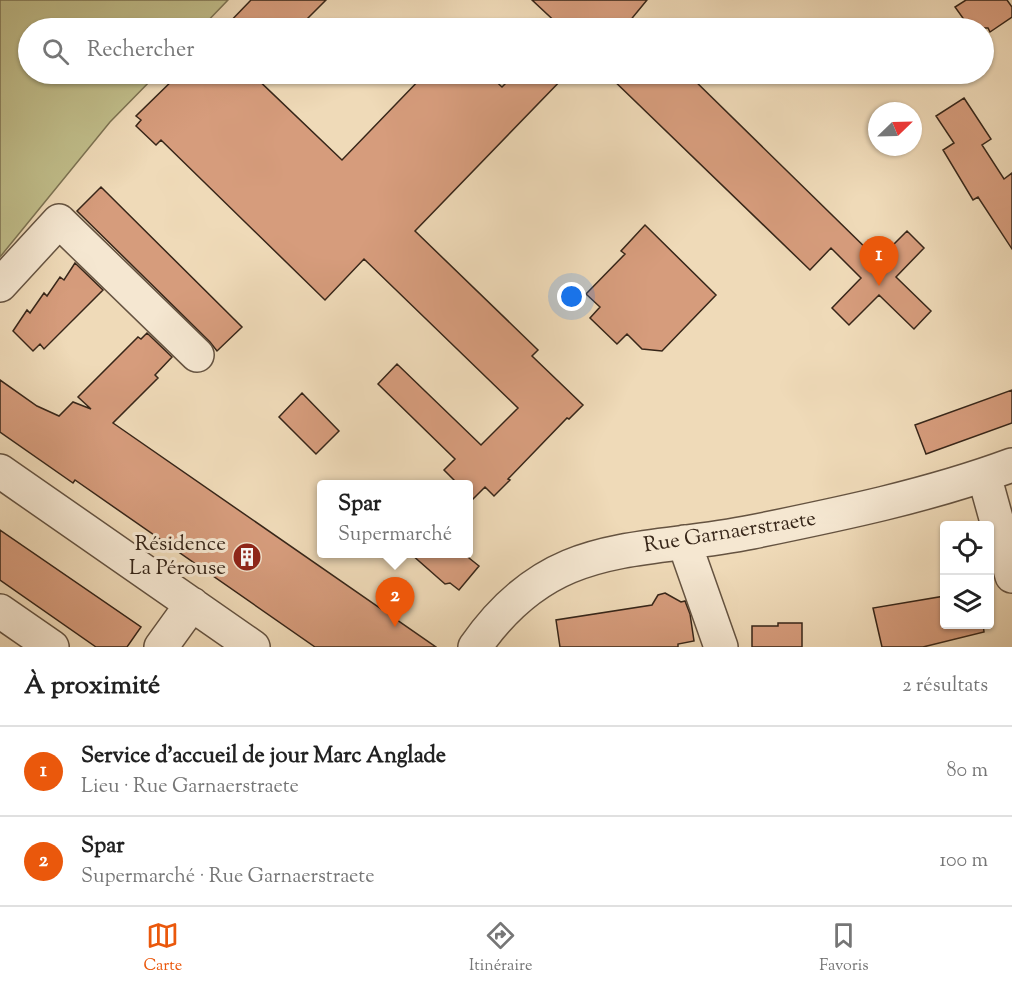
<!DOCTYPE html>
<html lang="fr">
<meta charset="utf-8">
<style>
body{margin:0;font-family:"Sorts Mill Goudy",serif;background:#f6f6f6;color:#222}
.controls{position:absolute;right:18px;bottom:18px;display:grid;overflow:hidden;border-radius:6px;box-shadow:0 2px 4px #0004}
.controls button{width:54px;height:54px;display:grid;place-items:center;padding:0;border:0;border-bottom:2px solid #e0e0e0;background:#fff;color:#222;font:30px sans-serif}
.compass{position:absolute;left:868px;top:102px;width:54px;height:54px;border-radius:50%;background:#fff;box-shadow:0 2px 4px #0004;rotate:67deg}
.you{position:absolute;left:572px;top:297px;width:21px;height:21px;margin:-15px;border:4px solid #fff;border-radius:50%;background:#1a73e8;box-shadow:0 0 0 9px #1a73e833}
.badge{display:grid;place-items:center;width:39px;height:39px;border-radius:50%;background:#ea580c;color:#fff;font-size:20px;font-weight:700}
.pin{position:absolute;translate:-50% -50px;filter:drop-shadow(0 2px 3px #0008)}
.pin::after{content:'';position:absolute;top:32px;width:21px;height:18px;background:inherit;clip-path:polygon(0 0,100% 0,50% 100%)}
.popup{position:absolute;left:317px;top:480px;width:156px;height:78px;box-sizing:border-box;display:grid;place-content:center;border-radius:6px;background:#fff;filter:drop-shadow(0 2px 4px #0005);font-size:20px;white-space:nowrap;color:#767676}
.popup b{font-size:22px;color:#222}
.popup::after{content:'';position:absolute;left:50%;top:100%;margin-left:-12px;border:12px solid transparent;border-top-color:#fff}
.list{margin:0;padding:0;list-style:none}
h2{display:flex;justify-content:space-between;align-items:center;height:78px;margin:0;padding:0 24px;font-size:26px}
h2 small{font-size:20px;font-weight:400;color:#767676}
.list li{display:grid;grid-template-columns:39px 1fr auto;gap:18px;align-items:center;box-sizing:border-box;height:90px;padding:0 24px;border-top:2px solid #e0e0e0}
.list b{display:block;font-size:22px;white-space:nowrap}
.list p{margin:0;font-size:20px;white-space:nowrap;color:#767676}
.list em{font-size:20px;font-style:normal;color:#767676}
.icon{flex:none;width:33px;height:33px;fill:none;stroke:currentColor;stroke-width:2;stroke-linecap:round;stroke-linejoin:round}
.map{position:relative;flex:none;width:1012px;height:647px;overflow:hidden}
.search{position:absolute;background:#fff;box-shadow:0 2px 4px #0004;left:18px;right:18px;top:18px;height:66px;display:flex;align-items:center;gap:15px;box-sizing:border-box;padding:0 21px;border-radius:33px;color:#767676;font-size:22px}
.sheet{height:258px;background:#fff}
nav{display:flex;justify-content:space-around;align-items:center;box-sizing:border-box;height:84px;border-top:2px solid #e0e0e0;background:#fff;font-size:16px;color:#767676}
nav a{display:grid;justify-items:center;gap:3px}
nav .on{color:#ea580c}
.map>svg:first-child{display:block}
</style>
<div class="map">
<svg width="1012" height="647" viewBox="0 0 1012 647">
<rect width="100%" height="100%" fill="#efdab8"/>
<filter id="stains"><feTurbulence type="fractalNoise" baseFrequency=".00333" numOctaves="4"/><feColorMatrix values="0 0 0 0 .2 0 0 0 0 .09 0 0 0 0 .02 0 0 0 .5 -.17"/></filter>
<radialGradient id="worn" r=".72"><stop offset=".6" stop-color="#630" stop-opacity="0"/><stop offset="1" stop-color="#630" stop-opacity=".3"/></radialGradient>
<!-- green -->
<path fill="#c0bd8a" stroke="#7c7252" stroke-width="1.5" d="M0 0H228L201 28H28V74H157L110 122 0 257Z"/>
<!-- building -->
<path fill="#d69c7c" stroke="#372619" stroke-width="1.5" d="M251 0H326L298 28H224Z
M532 0H647L624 28H562Z
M966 0H1007L1012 7V17L990 32 988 28H970L955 7Z
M179 74H252L342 160 425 74H488L502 87 515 74H567L415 231 538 350 532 356 583 405 569 419 567 418 508 479 510 480 494 496 485 487 473 499 468 495V484H458L444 470 455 459 378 384 397 364 481 445 518 408 364 259 325 300 161 140 156 145 136 126 141 120 136 116Z
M607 74H688L878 260 907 231 924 248 896 277 931 311 914 329 879 295 849 325 832 308 861 278 831 248 810 270Z
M964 98 991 139 982 145 1004 179 1012 173V249L978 197 973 200 943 150 954 143 936 116Z
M101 187 242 327 217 351 210 342 77 211Z
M645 225 716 295 662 351 642 349 627 334 617 344 590 318 600 307 586 294 625 254 621 251Z
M75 263 103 290 44 349 40 344 33 351 13 331 27 310 30 313 44 293 47 296 60 277 64 280Z
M147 333 172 357 155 375 158 378 113 423 436 647H315L75 480 73 483 0 432V380L37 406 59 416 73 402 91 409 78 397 138 337 141 339Z
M1012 390V423L926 454 915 425Z
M302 393 339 431 316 454 279 417Z
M0 530 141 627 127 647H96L0 580Z
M411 554H464L479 566 459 590 450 583 445 584Z
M665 593 681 602 685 601 690 614 694 641 678 644V647H560L556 620 652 605 658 595Z
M945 596V624H983L984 632 923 647H882L873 608Z
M778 623H802V647H752V626H778Z"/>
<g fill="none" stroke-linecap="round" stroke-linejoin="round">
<!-- minor casing -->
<g stroke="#655341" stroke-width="36">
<path id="minor" d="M0 285 59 221 197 355
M0 471 253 647
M984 475 1012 576
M684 542 721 647
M0 611 52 647
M161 647 192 604
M475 647C552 536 636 555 752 532 840 514 928 496 1012 465"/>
</g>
<!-- minor -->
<use href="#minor" stroke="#f5e7d1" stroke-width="33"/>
</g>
<!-- icons -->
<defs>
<g id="building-disc" transform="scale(1.5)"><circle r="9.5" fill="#8f2418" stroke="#f5e7d1"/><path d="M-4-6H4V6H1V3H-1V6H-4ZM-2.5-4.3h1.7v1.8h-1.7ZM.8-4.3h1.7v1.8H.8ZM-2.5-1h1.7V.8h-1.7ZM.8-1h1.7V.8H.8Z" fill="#fff"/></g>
</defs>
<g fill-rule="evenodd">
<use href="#building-disc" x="247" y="557"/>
</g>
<g text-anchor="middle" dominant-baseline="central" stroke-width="6" stroke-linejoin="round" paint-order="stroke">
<!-- street labels -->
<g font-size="21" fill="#372619" stroke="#f5e7d1">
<text transform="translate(730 533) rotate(-9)">Rue Garnaerstraete</text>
</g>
<!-- poi labels -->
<g font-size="21" fill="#372619" stroke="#f5e7d1" text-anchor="end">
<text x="226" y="545">Résidence<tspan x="226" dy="24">La Pérouse</tspan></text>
</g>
</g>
<rect width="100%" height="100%" filter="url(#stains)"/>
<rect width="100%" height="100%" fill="url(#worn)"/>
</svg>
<div class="controls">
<button><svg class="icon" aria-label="locate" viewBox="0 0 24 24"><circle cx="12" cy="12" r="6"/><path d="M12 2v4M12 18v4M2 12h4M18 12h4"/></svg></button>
<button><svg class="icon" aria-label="layers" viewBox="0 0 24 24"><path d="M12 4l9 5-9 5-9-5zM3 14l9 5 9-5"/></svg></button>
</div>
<svg class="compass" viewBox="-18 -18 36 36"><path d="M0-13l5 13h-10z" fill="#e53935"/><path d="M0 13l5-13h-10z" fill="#767676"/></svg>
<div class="you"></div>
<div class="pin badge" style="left:879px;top:286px">1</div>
<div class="pin badge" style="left:395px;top:627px">2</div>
<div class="popup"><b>Spar</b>Supermarché</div>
<div class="search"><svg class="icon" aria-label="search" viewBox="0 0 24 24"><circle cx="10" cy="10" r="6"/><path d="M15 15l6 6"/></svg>Rechercher</div>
</div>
<section class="sheet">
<h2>À proximité<small>2 résultats</small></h2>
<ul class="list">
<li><span class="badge">1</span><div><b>Service d'accueil de jour Marc Anglade</b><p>Lieu · Rue Garnaerstraete</p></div><em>80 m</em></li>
<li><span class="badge">2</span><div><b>Spar</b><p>Supermarché · Rue Garnaerstraete</p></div><em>100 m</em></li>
</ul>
</section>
<nav>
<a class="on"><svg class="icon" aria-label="map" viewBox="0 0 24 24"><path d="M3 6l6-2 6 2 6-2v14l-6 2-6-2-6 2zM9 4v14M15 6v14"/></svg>Carte</a>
<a><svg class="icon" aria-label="directions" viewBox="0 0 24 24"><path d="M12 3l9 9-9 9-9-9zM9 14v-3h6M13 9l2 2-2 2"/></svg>Itinéraire</a>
<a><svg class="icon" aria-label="saved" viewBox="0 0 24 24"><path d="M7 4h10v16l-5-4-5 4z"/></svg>Favoris</a>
</nav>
